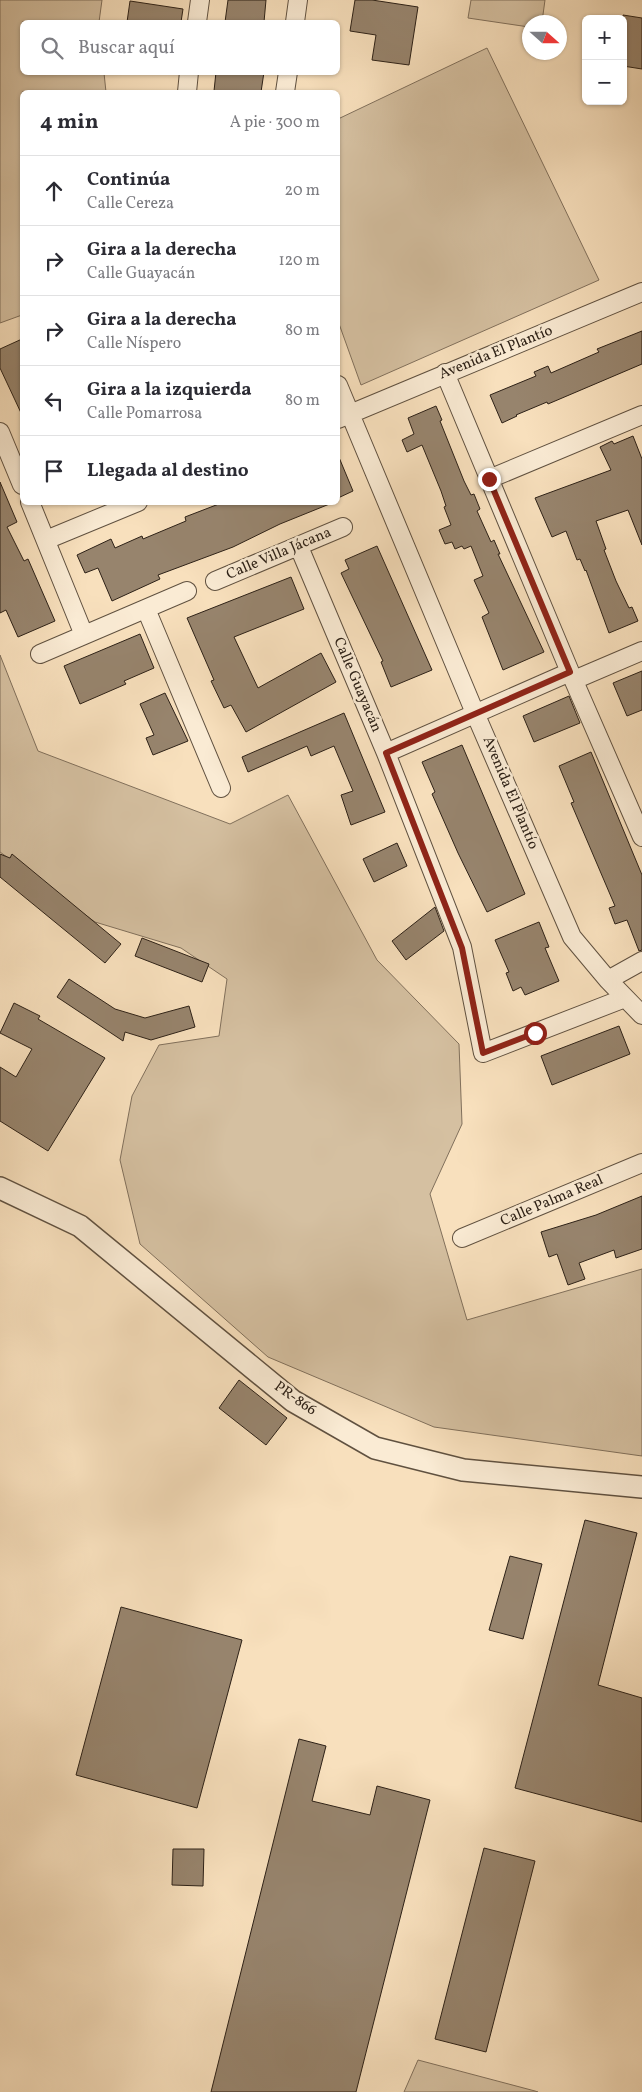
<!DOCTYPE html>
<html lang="es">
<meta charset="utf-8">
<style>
body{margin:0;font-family:Vollkorn,serif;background:#f7f7f7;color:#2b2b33}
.controls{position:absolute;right:15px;top:15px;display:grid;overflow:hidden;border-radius:8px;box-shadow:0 1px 4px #0004}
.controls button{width:45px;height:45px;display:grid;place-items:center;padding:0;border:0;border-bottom:1px solid #e1e1e2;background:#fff;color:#2b2b33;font:25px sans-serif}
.compass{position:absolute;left:522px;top:15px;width:45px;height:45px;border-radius:50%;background:#fff;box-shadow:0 1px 4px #0004;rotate:111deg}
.stop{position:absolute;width:15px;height:15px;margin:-11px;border:4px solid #8f2418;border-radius:50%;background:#fff}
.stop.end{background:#8f2418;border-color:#fff;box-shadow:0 1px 5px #0008}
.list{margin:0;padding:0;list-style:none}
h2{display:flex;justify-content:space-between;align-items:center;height:65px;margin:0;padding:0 20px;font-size:21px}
h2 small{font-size:16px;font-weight:400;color:#7c7c81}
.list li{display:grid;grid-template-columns:32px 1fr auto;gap:15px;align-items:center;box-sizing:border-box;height:70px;padding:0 20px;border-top:1px solid #e1e1e2}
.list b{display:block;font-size:19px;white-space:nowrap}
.list p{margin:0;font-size:16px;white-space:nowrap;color:#7c7c81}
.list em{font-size:16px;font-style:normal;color:#7c7c81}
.icon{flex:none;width:28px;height:28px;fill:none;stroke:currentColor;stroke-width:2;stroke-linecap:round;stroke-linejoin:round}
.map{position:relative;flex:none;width:642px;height:2092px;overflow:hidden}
.search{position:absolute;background:#fff;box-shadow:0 1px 4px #0004;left:20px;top:20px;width:320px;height:55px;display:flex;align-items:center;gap:12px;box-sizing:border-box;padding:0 18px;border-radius:8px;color:#7c7c81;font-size:19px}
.panel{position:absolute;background:#fff;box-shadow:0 1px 4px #0004;left:20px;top:90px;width:320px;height:415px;border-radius:8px}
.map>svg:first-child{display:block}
</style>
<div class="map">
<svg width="642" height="2092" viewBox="0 0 642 2092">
<rect width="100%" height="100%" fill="#f8e0bd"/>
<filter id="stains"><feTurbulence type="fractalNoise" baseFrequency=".004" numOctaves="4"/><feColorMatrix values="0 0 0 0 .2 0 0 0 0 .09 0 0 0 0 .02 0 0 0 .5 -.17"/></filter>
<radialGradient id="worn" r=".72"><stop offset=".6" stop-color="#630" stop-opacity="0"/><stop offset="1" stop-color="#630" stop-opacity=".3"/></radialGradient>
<!-- green -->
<path fill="#d5c0a1" stroke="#81705c" d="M0 0H102L99 22H22V72L104 73 106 92H22V315L0 323Z
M471 0H545L542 22H530L529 27 468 18Z
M487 48 599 280 361 385 338 321V119Z
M0 655 38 751 230 824 288 795 377 960 459 1044 462 1124 430 1194 467 1320 642 1269V1456L434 1427 268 1357 140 1244 120 1160 132 1096 159 1045 219 1036 227 979 181 948 95 922 0 852Z
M418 2060 535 2091 538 2092H404Z"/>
<!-- building -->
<path fill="#97846d" stroke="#2d2117" d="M228 0H266L264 22H225Z
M355 0H372L418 7 409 65 372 60 376 35 350 31Z
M130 1 183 9 181 22H127Z
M623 15 642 18V69L623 66Z
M216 72H264L261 92 214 91Z
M642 331V364L548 404 547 402 516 415 517 416 502 423 490 395 536 376 534 372 548 366 551 373 599 352 597 349Z
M22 339V415L0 368V349Z
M436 406 442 420 440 421 464 481 471 495 474 494 480 509 477 511 491 542 494 540 500 554H498L544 652 503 670 482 617 489 613 474 580 483 576 471 546 464 549 462 546 455 549 452 542 445 544 439 530 451 525 444 507 446 506 441 491 422 445 407 452 402 440 414 434 408 418Z
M633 436 642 459V545L628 510 596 521 606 549 604 550 616 581 629 608 632 607 638 621 609 633 586 570 585 571 580 559 577 560 566 531 552 537 535 498 611 470 600 447 612 441 614 444Z
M338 455 353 491 338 498Z
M0 482 17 522 7 527 24 561 28 559 55 621 18 637 6 610 0 613Z
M224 502 332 503 280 524 233 547 158 575 160 579 112 601 98 568 85 573 77 555 111 539 115 548 142 536 143 539 186 521 185 517Z
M377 546 432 670 391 687 381 662 383 661 341 573 349 569 345 560Z
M291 577 304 609 234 637 258 688 321 653 336 682 246 732 231 705 224 708 211 681 214 680 187 618Z
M140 634 154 668 124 681 126 684 80 704 64 666Z
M642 671V710L627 716 613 683Z
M165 693 188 741 153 755 146 738 154 735 140 704Z
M569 696 580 723 534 742 523 716Z
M344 713 385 812 351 825 341 795 353 791 334 746 311 756 307 746 248 772 242 757Z
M462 745 525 894 487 912 458 853 432 794 435 792 422 762Z
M591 752 642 875V950L639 951 627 920 615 924 609 908 615 906 571 803 574 802 559 766Z
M397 843 407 866 374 882 363 859Z
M0 854 10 858 12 854 121 944 105 963 0 877Z
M435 907 444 931 406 960 392 941Z
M539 922 549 947 545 948 559 981 525 995 521 987 513 991 506 973 509 972 495 940Z
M142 938 209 964 202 982 135 956Z
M69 979 115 1009 145 1018 189 1006 195 1027 151 1040 125 1032 123 1041 57 997Z
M14 1003 40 1016 38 1019 105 1058 48 1151 0 1121V1067L16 1077 32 1049 0 1033Z
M619 1026 630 1054 552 1085 541 1056Z
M642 1196V1249L616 1258 614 1250 579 1263 585 1279 568 1285 557 1254 549 1257 541 1232 596 1215Z
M239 1380 287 1418 266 1445 219 1408Z
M585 1520 637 1533 598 1685 642 1698V1822L515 1788Z
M510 1556 542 1564 523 1639 489 1630Z
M121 1607 242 1640 197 1808 76 1775Z
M299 1739 326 1746 312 1801 370 1815 377 1786 430 1800 356 2092H211Z
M484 1848 535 1861 486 2052 435 2039Z
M173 1849H204L203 1886 172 1885Z"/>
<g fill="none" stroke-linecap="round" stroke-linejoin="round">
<!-- minor casing -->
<g stroke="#605140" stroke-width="20">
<path id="minor" d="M197 22 200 0
M295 22 298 0
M187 92 189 72
M285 92 288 72
M445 373 570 672 642 837
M338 385 475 713 572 937 608 980 642 1015
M338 419 642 292
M0 432 22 485
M489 479 642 415
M30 502 84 635
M46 540 138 502
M299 547 386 753 462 947 483 1053 625 998
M215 581 343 527
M146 609 221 788
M40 654 187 591
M574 680 642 651
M386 753 570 672
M608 980 642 961
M462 1238 642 1163"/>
</g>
<!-- tertiary casing -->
<g stroke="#605140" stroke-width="24">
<path id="tertiary" d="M0 1188 80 1226 293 1401 375 1448 463 1470 642 1487"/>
</g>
<!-- minor -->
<use href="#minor" stroke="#faebd4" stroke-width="18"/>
<!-- tertiary -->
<use href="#tertiary" stroke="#faebd4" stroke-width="21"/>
</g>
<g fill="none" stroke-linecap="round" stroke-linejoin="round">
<!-- route -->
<path stroke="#8f2418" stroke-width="6" d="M489 479 570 672 386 753 462 948 483 1053 535 1033"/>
</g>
<g text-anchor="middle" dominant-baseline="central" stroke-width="5" stroke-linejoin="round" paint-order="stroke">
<!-- street labels -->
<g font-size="15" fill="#2d2117" stroke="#faebd4">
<text transform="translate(496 353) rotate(-22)">Avenida El Plantío</text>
<text transform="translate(279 554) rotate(-23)">Calle Villa Jácana</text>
<text transform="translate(357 685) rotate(67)">Calle Guayacán</text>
<text transform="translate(510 793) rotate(67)">Avenida El Plantío</text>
<text transform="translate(552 1201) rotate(-23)">Calle Palma Real</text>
<text transform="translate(295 1399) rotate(35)">PR-866</text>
</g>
</g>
<rect width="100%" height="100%" filter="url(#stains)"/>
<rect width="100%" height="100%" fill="url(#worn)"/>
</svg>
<div class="controls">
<button>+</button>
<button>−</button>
</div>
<svg class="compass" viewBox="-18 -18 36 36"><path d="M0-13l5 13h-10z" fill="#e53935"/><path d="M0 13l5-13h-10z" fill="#7c7c81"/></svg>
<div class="stop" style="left:535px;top:1033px"></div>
<div class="stop end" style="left:489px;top:479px"></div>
<div class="search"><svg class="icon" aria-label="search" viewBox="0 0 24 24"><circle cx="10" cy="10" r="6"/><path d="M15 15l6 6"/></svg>Buscar aquí</div>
<section class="panel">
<h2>4 min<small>A pie · 300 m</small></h2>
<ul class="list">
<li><svg class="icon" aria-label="ahead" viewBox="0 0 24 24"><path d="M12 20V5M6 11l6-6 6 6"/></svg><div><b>Continúa</b><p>Calle Cereza</p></div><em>20 m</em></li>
<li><svg class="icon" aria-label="right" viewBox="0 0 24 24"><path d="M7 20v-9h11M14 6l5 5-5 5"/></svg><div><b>Gira a la derecha</b><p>Calle Guayacán</p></div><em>120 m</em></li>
<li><svg class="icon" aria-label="right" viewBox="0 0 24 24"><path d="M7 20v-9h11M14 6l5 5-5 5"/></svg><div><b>Gira a la derecha</b><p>Calle Níspero</p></div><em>80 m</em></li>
<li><svg class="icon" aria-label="left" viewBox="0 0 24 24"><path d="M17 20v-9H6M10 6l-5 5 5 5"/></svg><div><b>Gira a la izquierda</b><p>Calle Pomarrosa</p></div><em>80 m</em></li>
<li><svg class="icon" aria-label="arrive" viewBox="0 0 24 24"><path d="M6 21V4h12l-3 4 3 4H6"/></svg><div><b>Llegada al destino</b></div></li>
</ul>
</section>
</div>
